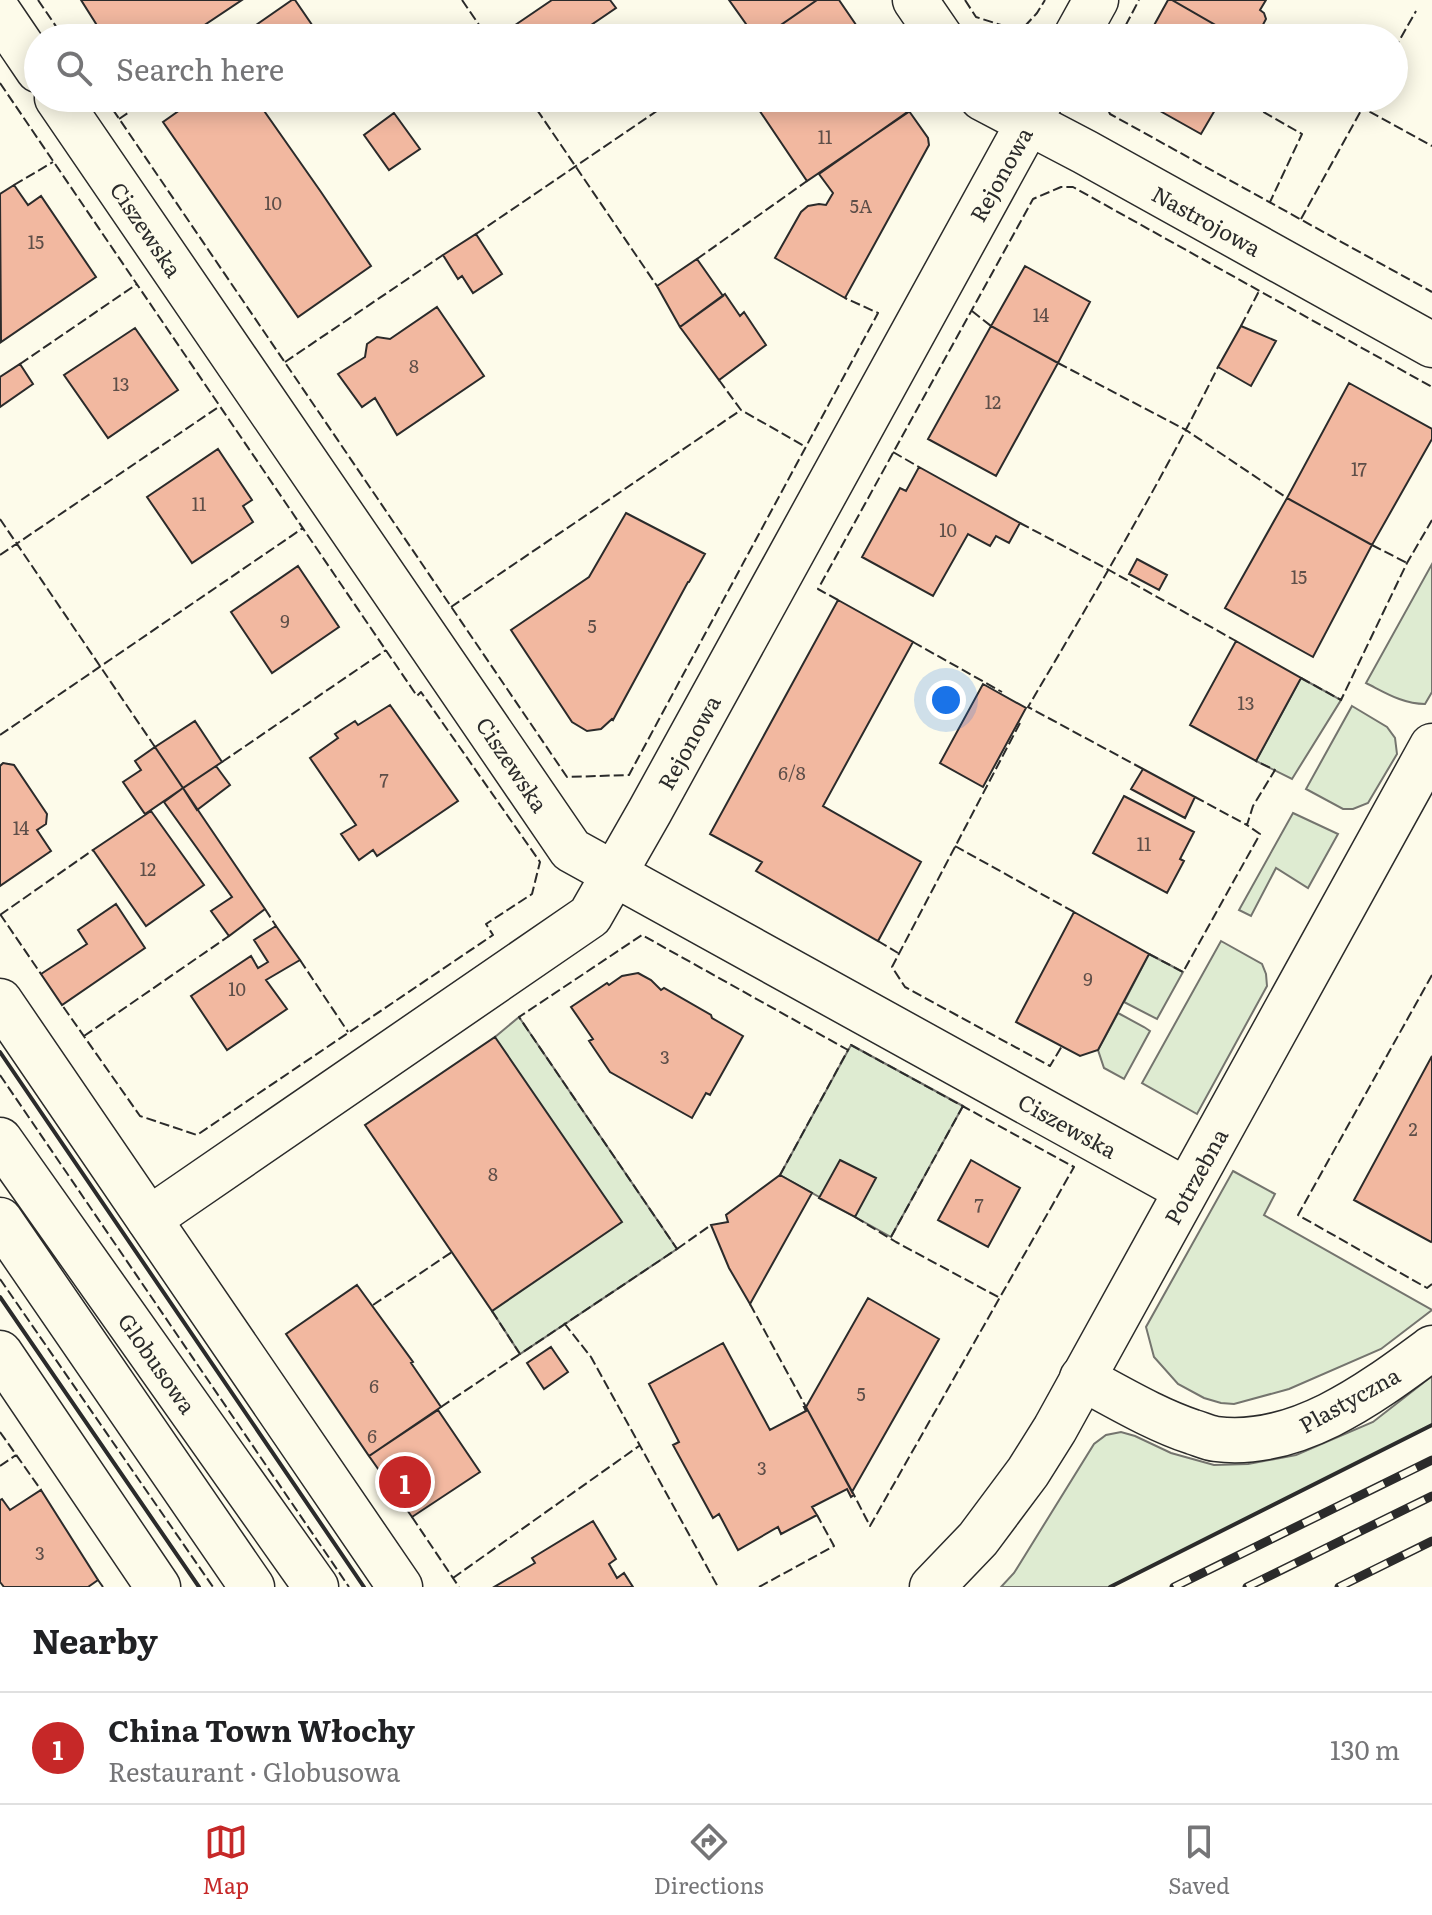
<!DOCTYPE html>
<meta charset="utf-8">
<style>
body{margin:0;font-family:Literata,serif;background:#f6f6f6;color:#202124}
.you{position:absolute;left:946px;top:700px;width:28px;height:28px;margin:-20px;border:6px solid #fff;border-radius:50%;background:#1a73e8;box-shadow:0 0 0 12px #1a73e833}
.badge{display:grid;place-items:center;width:52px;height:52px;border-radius:50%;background:#c62828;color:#fff;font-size:26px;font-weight:700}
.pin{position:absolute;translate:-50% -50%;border:4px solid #fff;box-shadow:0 2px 8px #0006}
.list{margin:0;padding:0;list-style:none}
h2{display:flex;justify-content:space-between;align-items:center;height:104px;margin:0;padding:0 32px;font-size:34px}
h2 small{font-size:26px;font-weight:400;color:#757577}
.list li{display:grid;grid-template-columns:52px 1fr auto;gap:24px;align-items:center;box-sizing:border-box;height:112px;padding:0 32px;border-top:2px solid #e0e0e0}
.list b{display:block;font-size:30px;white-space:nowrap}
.list p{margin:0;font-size:26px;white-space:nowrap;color:#757577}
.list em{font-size:26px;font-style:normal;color:#757577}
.icon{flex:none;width:44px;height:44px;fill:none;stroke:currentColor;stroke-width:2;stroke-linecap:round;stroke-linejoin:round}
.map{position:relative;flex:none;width:1432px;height:1587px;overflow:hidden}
.search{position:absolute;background:#fff;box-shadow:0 4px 20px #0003;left:24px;right:24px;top:24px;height:88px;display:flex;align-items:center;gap:20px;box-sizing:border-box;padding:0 28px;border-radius:44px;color:#757577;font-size:30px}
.sheet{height:216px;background:#fff}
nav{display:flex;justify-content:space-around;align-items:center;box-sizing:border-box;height:112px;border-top:2px solid #e0e0e0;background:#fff;font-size:22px;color:#757577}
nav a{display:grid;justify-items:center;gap:4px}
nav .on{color:#c62828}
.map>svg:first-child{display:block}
</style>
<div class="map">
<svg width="1432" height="1587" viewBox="0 0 1432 1587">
<rect width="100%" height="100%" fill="#fdfbea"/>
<!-- green -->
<path fill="#deebd1" stroke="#74746e" stroke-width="2" d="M1432 564V692L1425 704C1403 704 1386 693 1366 683Z
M1301 678 1341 700 1292 779 1256 761Z
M1352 706 1387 727 1395 738 1397 754 1368 803 1353 809H1343L1306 789Z
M1293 813 1338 834 1308 888 1276 868 1251 916 1239 910Z
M1221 941 1262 964 1266 974 1267 986 1197 1114 1142 1083Z
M1149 954 1183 972 1157 1019 1124 1002Z
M1118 1013 1144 1027 1150 1031 1124 1079 1104 1068 1098 1050Z
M519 1017 677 1249 520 1354 492 1311 495 1037Z
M851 1045 963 1106 891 1237 780 1175Z
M1233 1171 1275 1194 1264 1215 1432 1310 1381 1349 1289 1389 1234 1404 1221 1403 1204 1398 1178 1384 1154 1357 1146 1327Z
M1432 1376V1425L1110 1587H1001L1014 1573 1094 1444 1106 1435 1121 1432 1135 1436 1171 1453 1214 1465 1248 1464 1296 1455 1373 1422Z"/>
<!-- building -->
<path fill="#f2b8a0" stroke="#2b2b2b" stroke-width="2" d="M81 0H242L185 38H105Z
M292 0H295L321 38H264L256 25Z
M552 0H610L616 8 572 38H496Z
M729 0H817L762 38H756Z
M817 0H839L865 38H762Z
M1168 0H1172L1238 38H1147Z
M1172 0H1266L1260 10 1264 13 1266 19 1256 38H1238Z
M197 98H255L321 192 371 266 298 317 163 122Z
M751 98H906L913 109 807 181Z
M1137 98H1222L1201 134Z
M909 111 928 138 929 145 845 298 775 258 801 212 808 206 819 204 826 205 833 193 819 174Z
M394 113 420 149 389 170 364 135Z
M14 185 28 205 41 196 96 277 1 342 0 194Z
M476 234 502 274 473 293 462 276 458 279 443 255Z
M697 259 723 296 680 327 657 286Z
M1025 266 1090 302 1058 363 991 326Z
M725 294 740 316 744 312 766 345 719 380 680 327Z
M437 307 484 376 397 435 375 398 362 407 338 374 365 357 367 344 377 337 390 339Z
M991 326 1058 363 996 476 928 439Z
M1241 326 1276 341 1251 386 1218 367Z
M135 328 178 390 108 438 64 375Z
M20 364 33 384 0 407V377Z
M1349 383 1432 429V439L1372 545 1287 498Z
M218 449 252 500 243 506 253 522 192 563 147 497Z
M919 467 1020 523 1009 543 996 536 990 546 968 534 933 596 862 557 900 488 906 491Z
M1287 498 1372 545 1313 657 1225 608Z
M626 513 705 554 689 582H688L613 720 612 719 601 729 587 731 572 722 511 630 589 577Z
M1137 559 1167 575 1159 590 1129 574Z
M298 566 339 627 272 673 231 612Z
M838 600 913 642 823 806 921 862 878 941 756 871 762 862 710 834Z
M1236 641 1301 678 1256 761 1190 725Z
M983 684 1026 708 983 787 940 763Z
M390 705 458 801 377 856 373 850 359 860 341 834 356 825 310 758 338 738 335 734 355 721 358 725Z
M195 721 222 762 183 788 155 747Z
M155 747 183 788 145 814 123 782 141 770 135 761Z
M3 763 14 765 47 814 46 824 37 830 51 851 0 886V766Z
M216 766 230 785 197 810 183 788Z
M1143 769 1195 797 1185 818 1131 789Z
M183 788 265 909 229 936 211 911 232 897 164 802Z
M1124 796 1194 832 1180 859 1184 861 1167 893 1093 853Z
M151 811 204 885 146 926 93 850Z
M116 904 145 948 62 1005 41 974 87 944 78 930Z
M1074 912 1149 954 1098 1050 1080 1056 1016 1022Z
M276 926 300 960 266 980 287 1009 227 1050 191 996 251 956 258 968 268 962 254 940Z
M638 973 651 980 661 990 664 988 711 1015 712 1018 743 1036 710 1095 706 1093 692 1118 610 1072 589 1041 593 1039 571 1007 607 983 609 985 622 976Z
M495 1037 622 1222 492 1311 365 1125Z
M1432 1056V1241L1431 1242 1354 1200Z
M840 1160 876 1178 855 1217 819 1198Z
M971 1160 1020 1188 988 1247 938 1220Z
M780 1175 812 1193 750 1304 729 1268 711 1225 728 1222 726 1215Z
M357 1285 413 1362 411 1363 441 1407 369 1456 286 1334Z
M868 1298 939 1339 852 1492 806 1407Z
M723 1343 770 1430 806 1411 804 1407H806L854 1495 851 1497 847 1489 812 1507 817 1515 781 1534 778 1527 738 1550 719 1514 713 1518 673 1445 679 1442 649 1384Z
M551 1347 568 1372 544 1389 527 1363Z
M438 1410 480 1472 412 1517 369 1456Z
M41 1490 98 1580 88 1587H4L0 1582V1500L2 1499 10 1510Z
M593 1521 616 1559 609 1564 617 1578 624 1573 633 1587H494L535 1563 532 1558Z"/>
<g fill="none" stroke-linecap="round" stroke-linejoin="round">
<!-- minor casing -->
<g stroke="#2b2b2b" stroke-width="47">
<path id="minor" d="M915 0 941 38
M0 14 38 70
M1075 38 1096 0
M57 98 571 850 1186 1190
M982 98 1085 152 1432 345
M149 1219 590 916 650 811 1042 98
M1082 1378C1118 1397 1154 1419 1193 1432 1200 1434 1208 1438 1216 1439 1297 1449 1371 1393 1432 1348"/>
</g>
<!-- tertiary casing -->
<g stroke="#2b2b2b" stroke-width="47">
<path id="tertiary" d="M0 1001 400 1587
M0 1353 158 1587
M932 1587 978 1539 1028 1472 1055 1429 1432 746"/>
</g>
<!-- secondary casing -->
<g stroke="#2b2b2b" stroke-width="47">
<path id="secondary" d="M0 1140 316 1587
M0 1220 252 1587"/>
</g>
<!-- minor -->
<use href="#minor" stroke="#fdfbea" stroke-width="44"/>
<!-- tertiary -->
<use href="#tertiary" stroke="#fdfbea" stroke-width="44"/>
<!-- secondary -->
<use href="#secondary" stroke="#fdfbea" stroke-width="44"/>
<!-- rail casing -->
<g stroke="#2b2b2b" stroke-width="9">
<path id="rail" d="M1174 1587 1432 1460
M1247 1587 1432 1496
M1339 1587 1432 1541"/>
</g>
<!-- rail -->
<use href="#rail" stroke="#fdfbea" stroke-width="6" stroke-dasharray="18" stroke-linecap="butt"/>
<!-- fence -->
<path stroke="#2b2b2b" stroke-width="2" stroke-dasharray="10 4" stroke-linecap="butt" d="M38 0 64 38
M462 0 488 38
M965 0 976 17 1001 25 1025 26 1037 13 1045 0
M237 38 256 25
M1119 38 1139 0
M1394 50 1416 11
M0 83 417 696 421 692 540 862 532 894 486 924 493 935 197 1135 140 1116 62 1005
M105 98 567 777 629 775 878 313 845 298
M529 98 657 286
M1103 98 1110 114 1432 292
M1239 98 1302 134 1270 202
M1345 98 1432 146
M119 119 150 98
M14 185 53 162
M1301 219 1368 98
M476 234 676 98
M697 259 807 181
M972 311 991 326
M1241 326 1259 291
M285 362 443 255
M1058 363 1186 430 1287 498
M20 364 137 284
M719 380 741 410 806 447
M893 452 919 467
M0 519 155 747
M1020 523 1109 570 1236 641
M1372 545 1407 563
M0 555 220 406
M838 600 818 589 1033 199 1061 187H1073L1432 387
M451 607 741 410
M913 642 1002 692
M1301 678 1341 700 1407 563 1432 520
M1020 723 892 967 905 987 1050 1066 1062 1046
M0 735 303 528
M222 762 386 650
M1143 769 1028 707C1094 595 1160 484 1218 367
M1195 797 1247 825
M955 846 1074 912
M265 909 276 926
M0 914 41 974
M0 915 93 850
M878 941 898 953
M1149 954 1183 972 1260 834 1247 825 1253 806 1275 770 1256 761
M300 960 348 1032
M1432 975 1298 1215 1427 1288 1432 1284
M84 1036 229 936
M0 1075 349 1587
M780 1175 848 1050
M855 1217 896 1242 1000 1298
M891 1237 963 1106
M677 1249 711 1225
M0 1279 213 1587
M750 1304 806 1407
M373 1305 452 1252
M492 1311 520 1354 677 1249 519 1017 642 935 848 1050 851 1045 1074 1167 870 1526 854 1495
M564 1323 591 1357 718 1587
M441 1407 520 1354
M0 1432 41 1490
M0 1466 16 1455
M412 1517 459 1587
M453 1578 639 1446
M98 1580 103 1587
M759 1587 834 1546 817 1515"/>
<!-- wall -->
<path stroke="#2b2b2b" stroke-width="4" d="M0 1052 364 1587
M0 1297 199 1587
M1110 1587 1432 1425"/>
</g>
<g text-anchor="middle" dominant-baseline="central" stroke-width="6" stroke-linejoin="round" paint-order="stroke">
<!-- number labels -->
<g font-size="18" fill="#5d4e48">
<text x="825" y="136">11</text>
<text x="273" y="202">10</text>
<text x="861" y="205">5A</text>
<text x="36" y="241">15</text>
<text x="1041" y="314">14</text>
<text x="414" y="365">8</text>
<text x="121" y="383">13</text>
<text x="993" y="401">12</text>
<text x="1359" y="468">17</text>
<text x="199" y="503">11</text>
<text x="948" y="529">10</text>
<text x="1299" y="576">15</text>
<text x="285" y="620">9</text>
<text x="592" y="625">5</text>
<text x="1246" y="702">13</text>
<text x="792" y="772">6/8</text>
<text x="384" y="779">7</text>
<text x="21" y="827">14</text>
<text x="1144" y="843">11</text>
<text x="148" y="868">12</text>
<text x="1088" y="978">9</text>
<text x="237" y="988">10</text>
<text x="665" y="1056">3</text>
<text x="1413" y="1128">2</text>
<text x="493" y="1173">8</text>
<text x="979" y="1204">7</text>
<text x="374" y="1385">6</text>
<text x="861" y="1393">5</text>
<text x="372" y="1435">6</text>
<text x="762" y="1467">3</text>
<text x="40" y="1552">3</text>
</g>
<!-- street labels -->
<g font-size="22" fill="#2b2b2b" stroke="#fdfbea">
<text transform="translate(1000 174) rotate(-61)">Rejonowa</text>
<text transform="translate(1207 220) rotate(29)">Nastrojowa</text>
<text transform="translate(147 229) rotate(56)">Ciszewska</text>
<text transform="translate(688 742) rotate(-61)">Rejonowa</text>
<text transform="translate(513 764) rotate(56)">Ciszewska</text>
<text transform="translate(1068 1125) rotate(29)">Ciszewska</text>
<text transform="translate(1195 1176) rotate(-61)">Potrzebna</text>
<text transform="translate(158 1363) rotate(55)">Globusowa</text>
<text transform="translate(1349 1399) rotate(-29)">Plastyczna</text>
</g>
</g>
</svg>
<div class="you"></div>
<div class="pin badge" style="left:405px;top:1482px">1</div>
<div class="search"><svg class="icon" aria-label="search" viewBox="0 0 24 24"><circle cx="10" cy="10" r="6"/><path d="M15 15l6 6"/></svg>Search here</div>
</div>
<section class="sheet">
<h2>Nearby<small></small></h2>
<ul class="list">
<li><span class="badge">1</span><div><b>China Town Włochy</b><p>Restaurant · Globusowa</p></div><em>130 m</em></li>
</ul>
</section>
<nav>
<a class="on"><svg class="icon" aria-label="map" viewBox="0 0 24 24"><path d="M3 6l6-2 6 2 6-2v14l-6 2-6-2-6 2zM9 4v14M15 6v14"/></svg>Map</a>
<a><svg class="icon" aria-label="directions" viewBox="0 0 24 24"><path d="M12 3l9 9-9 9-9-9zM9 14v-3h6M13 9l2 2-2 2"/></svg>Directions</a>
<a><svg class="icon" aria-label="saved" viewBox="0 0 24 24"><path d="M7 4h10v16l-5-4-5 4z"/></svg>Saved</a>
</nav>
